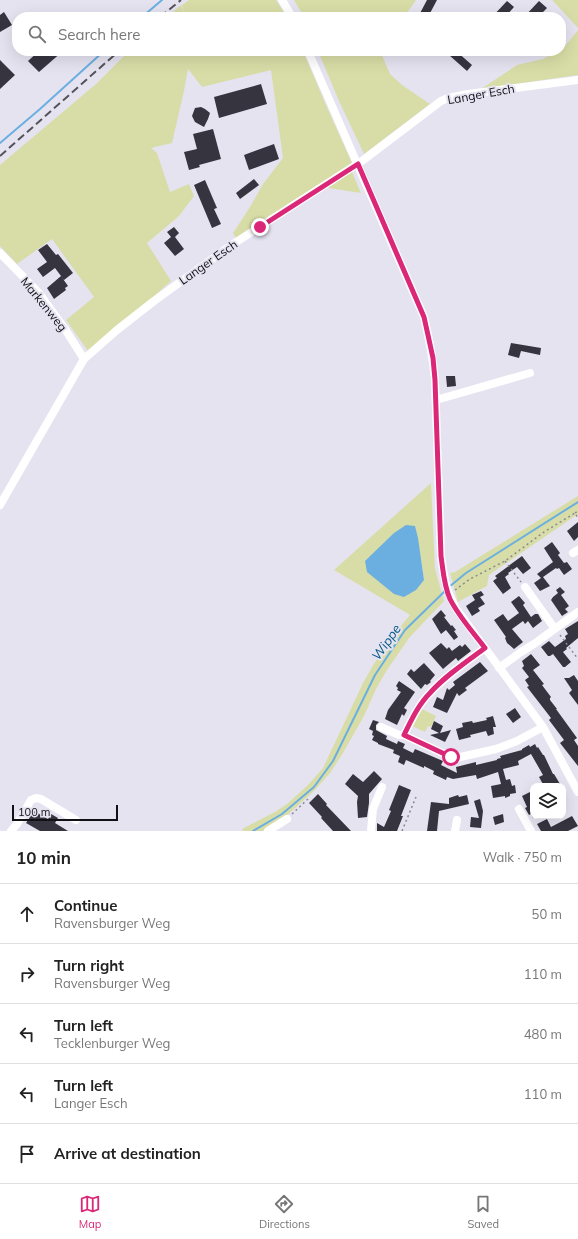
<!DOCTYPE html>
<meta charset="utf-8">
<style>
body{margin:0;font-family:Mulish,sans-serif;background:#f6f6f6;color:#222}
.controls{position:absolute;right:12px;bottom:12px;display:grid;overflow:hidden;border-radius:8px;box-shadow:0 4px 16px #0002}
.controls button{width:36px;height:36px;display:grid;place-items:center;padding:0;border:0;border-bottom:1px solid #e0e0e0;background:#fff;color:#222;font:20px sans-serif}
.scale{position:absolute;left:12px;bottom:10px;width:106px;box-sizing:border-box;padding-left:4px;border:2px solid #111015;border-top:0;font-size:11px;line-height:14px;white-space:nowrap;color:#111015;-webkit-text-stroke:3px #e6e3f1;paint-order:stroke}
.stop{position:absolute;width:12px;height:12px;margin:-9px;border:3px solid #db2777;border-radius:50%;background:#fff}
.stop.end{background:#db2777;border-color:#fff;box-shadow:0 1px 4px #0008}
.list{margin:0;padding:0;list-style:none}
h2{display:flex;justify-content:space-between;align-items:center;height:52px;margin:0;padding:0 16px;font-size:17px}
h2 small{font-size:13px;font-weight:400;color:#767676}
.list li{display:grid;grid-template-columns:26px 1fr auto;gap:12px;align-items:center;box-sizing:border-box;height:60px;padding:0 16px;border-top:1px solid #e0e0e0}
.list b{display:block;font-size:15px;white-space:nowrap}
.list p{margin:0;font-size:13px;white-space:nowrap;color:#767676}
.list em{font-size:13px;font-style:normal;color:#767676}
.icon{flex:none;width:22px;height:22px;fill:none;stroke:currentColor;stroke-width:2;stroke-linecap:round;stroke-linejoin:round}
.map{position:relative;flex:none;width:578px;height:831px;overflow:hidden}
.search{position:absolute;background:#fff;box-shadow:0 4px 16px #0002;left:12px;right:12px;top:12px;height:44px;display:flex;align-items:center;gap:10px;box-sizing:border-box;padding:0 14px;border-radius:16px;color:#767676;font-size:15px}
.sheet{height:352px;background:#fff}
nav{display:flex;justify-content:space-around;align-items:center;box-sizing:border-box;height:56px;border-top:1px solid #e0e0e0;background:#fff;font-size:11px;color:#767676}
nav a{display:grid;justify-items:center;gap:2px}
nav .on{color:#db2777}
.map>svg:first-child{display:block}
</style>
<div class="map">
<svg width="578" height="831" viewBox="0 0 578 831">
<rect width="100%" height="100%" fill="#e6e3f1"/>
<!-- green -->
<path fill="#d8dda7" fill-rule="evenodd" d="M189 0H276L287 17H167L181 5 184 14 182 5Z
M294 0H416L404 17H304Z
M552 0H578V28L554 2Z
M578 30V75L481 89 517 65 543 59 558 51H561Z
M129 51H179L183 60 180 51H303L326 105 352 163 236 238 233 233 250 207 263 184 283 158 271 70 202 87 188 69 184 91 172 143 151 148 157 153 170 192 189 184 194 196 179 216 147 243 171 281 152 298 88 351 66 320 94 297 52 239 17 264 0 246V165L96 84Z
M318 51H385L381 53 390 74 402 85 430 104 364 154 339 101Z
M352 172 361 193 328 188Z
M431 483 435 568 444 601 409 638 387 670 376 689 364 716 343 753 330 773 314 791 284 818 263 831H243L242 829 275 812 287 804 308 785 323 768 363 683 375 662 395 633 410 615 334 570ZM421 559 424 580 405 597Z
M578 496V514L489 575 487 586 458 602 450 573 455 572Z
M422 709 436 716 431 727 428 726 425 732 412 726Z"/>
<!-- water -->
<path fill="#6aafe0" d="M406 525 415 526 418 538 424 580 416 590 404 597 394 594 367 572 365 561 394 533Z"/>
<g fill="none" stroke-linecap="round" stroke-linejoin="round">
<!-- stream -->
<path stroke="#6aafe0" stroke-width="2" d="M142 17 162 0
M0 143 40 109 104 51
M449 587 466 573 578 502
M253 831 282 814 314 787 333 761 375 675 405 630 446 590"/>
</g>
<!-- building -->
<path fill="#36343f" d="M427 0H437L428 17H418Z
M507 1 514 7 505 17H492Z
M539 1 547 8 538 17H524Z
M4 12 12 25 0 32V15Z
M39 51H63L39 72 28 61Z
M453 51H456L472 65 467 71 449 55Z
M0 60 15 75 0 89Z
M261 84 267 104 219 118 214 97Z
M201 107 205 109 210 113 208 119 204 127 195 122 192 116 195 108Z
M213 129 221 159 199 165 200 167 189 170 184 152 197 149 193 134Z
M274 144 279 159 249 170 244 155Z
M254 179 259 185 240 199 236 193Z
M205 180 217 208 214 209 221 224 212 228 194 185Z
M174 227 179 233 175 237 184 249 175 256 164 243 171 237 167 232Z
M47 244 56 255 58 254 73 273 64 280 55 268 43 277 37 269 47 262 38 250Z
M61 276 68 286 65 288 66 290 54 299 47 288Z
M511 343 541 348 540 355 521 351 519 358 508 355Z
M446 376H455L456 386 447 387Z
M578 522V537L574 541 567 531Z
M552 542 560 553 558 555 564 563 567 562 572 569 564 575 559 568 557 569 556 568 543 577 550 586 540 591 534 583 541 578 537 574 553 562 544 548Z
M522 556 531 568 523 574 517 567 508 573 509 574 505 577 511 588 503 594 493 581 497 578 495 576Z
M560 587 565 592 561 595 569 606 565 609 568 612 562 616 551 600 553 597 558 593 556 590Z
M481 591 484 595 480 597 485 604 478 608 480 611 472 616 466 606 475 600 472 595Z
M519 596 525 603 523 605 531 617 535 614H538L542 621 533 628 528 621 525 624 523 621 512 629 523 642 514 649 507 643 505 638 506 637 494 620 503 614 508 621 519 613 511 602Z
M441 610 446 616 444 617 451 626 452 625 456 630 454 631 458 637 454 640 446 630 441 634 432 619Z
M578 621V638L566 648 567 649 563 652 571 662 565 667H563L553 654 550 656H548L541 647 549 641 555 647 566 639 565 636 568 634 565 629Z
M441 643 447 649 449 647 452 651 460 645 462 647 465 644 471 651 458 661 456 658 443 669 429 653Z
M531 654 540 665 533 670 544 684 542 685 551 697 550 698V700L557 709H556L577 738 574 740 578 746V766L560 743 564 740 549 720 551 718 527 687 529 686 525 680 529 677 522 668 524 666 522 661Z
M480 662 488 671 465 688 467 690 459 696 457 693 447 713 433 707 437 697 443 700 447 688 449 690 455 685 453 682Z
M424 663 435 675 430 681 431 682 427 685 425 684 421 689 407 674 411 669 414 672Z
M574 675 578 681V705L569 693 572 690 564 678H569Z
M399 681 415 692 404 708 407 710 404 716 402 714 397 725 385 719 388 710 401 692 397 690 398 688 396 686Z
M515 708 521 717 513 723 506 714Z
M493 716 496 727H493L494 734 488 736 486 731 470 735 471 737 459 740 456 729 463 727 462 723 472 721 473 723 487 720 486 718Z
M373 720 379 722 376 725V730L387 736 386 739 397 744 398 741 405 744 403 748 413 753 415 749 443 761 441 765 457 773 456 767 476 762V765L497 760V759L501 758 500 756 522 750V749L529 745 530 747 535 744 537 748 538 747 543 755H544L553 774H554L560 784 556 786H551L549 783 544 786 539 777 543 775 531 754 518 761 519 765 503 769 506 780 510 779 512 786 515 785 516 793 510 794V796L505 798V796L493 798 491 786 501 784 498 772 477 779 476 775 453 779 447 777 446 780 433 774 434 771 424 766V768L406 760 404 765 398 762 400 756 393 753 394 750 378 744V743L372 740 374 736 372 735 373 731 369 729Z
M434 721 443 726 440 733 451 730 445 742 430 735 439 733 431 729Z
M374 771 382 779 369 794V803L367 817 358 818 357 802 358 796 345 784 353 774 363 782Z
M399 785 411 790 401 816H403L397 831H377V823L384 827 391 811 389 810Z
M530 792 533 799V818L531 814 529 815 525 808 527 807 522 796Z
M318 794 327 804 326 805 351 831H333L321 818 322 817 309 803Z
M458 795 459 797 467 795 469 804 439 811 437 831H427L431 802 449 804V798Z
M480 799 483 811 481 828 470 827 471 817 479 818 474 801Z
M34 811 48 819 51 814 58 818 55 823 68 831H40L26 823Z
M503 814 504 822 495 825 493 817Z
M572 816 578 826 568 831H541L537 824 547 819 551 827Z"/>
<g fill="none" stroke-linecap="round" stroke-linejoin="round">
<!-- path -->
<path stroke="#8b8993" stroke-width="1.5" stroke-dasharray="2 3" stroke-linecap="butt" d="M575 513 578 511
M505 561 521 582
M455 590 470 579 505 561 544 532 575 513 578 518
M560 635 578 659
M292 814 309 798
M402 831 416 797"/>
<!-- minor -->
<path stroke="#fff" stroke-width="8" d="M282 0 292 17
M308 51 424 317C429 338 433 358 435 380L441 556C444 577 446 592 457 610L543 727 578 792
M0 253 39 293 65 329 84 359
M436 400 530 373
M0 505 84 359 117 330 154 301 230 246 362 161 441 101 448 98 468 94 578 80
M573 553 578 550
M525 587 555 629
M499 668 521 652 534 644 578 612
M381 727 399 735H404L451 757 456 758 496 749 517 741 543 727
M404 735C411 721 418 705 430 693 445 676 466 662 485 648
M519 809 531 831
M11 831 17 824 31 800 36 798 41 799 76 820
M268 831 287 819
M371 831 373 809 382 787
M455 831 457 820"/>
<!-- rail -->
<path stroke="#54525a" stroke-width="2" stroke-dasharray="8 4" stroke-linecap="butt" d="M160 17 181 0
M0 156 119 51"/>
</g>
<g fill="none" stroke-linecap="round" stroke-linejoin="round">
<!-- route -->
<path stroke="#db2777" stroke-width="5" d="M260 227 358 164 424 317 433 358 435 380 441 556C443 570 444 586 450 599 459 617 473 632 485 648 466 662 445 676 430 693 418 705 411 721 404 735L451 757"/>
</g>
<g text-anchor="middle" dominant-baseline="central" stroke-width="4" stroke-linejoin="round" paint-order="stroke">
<!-- street labels -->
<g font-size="12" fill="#111015" stroke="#e6e3f1">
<text transform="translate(481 94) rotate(-10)">Langer Esch</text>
<text transform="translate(208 262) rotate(-35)">Langer Esch</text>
<text transform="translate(44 304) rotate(51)">Markenweg</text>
</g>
<!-- water labels -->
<g font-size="13" font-style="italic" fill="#005886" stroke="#e6e3f1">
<text transform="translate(386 642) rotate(-55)">Wippe</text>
</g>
</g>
</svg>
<div class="controls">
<button><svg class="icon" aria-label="layers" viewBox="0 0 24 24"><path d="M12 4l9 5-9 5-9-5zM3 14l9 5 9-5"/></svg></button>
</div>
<div class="scale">100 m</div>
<div class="stop" style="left:451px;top:757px"></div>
<div class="stop end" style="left:260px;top:227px"></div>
<div class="search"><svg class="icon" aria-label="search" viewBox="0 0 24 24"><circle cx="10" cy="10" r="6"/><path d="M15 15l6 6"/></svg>Search here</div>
</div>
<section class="sheet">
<h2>10 min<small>Walk · 750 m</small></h2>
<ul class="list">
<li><svg class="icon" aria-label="ahead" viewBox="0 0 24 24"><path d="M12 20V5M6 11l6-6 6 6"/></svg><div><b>Continue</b><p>Ravensburger Weg</p></div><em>50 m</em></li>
<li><svg class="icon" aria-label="right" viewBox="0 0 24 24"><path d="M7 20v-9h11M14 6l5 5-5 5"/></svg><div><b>Turn right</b><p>Ravensburger Weg</p></div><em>110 m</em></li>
<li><svg class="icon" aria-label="left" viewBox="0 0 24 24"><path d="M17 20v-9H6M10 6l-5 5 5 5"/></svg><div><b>Turn left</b><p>Tecklenburger Weg</p></div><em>480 m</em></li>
<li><svg class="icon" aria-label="left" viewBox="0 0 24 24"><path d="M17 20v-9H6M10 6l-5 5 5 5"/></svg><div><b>Turn left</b><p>Langer Esch</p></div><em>110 m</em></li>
<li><svg class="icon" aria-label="arrive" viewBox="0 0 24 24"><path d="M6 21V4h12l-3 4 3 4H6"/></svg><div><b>Arrive at destination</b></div></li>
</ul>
</section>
<nav>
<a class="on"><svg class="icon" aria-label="map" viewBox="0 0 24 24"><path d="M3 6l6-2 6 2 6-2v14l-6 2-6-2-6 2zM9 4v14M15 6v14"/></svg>Map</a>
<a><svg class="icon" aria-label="directions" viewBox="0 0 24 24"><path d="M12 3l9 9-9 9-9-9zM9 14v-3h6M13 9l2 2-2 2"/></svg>Directions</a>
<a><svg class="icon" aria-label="saved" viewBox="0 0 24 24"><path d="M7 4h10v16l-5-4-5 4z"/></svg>Saved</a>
</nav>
